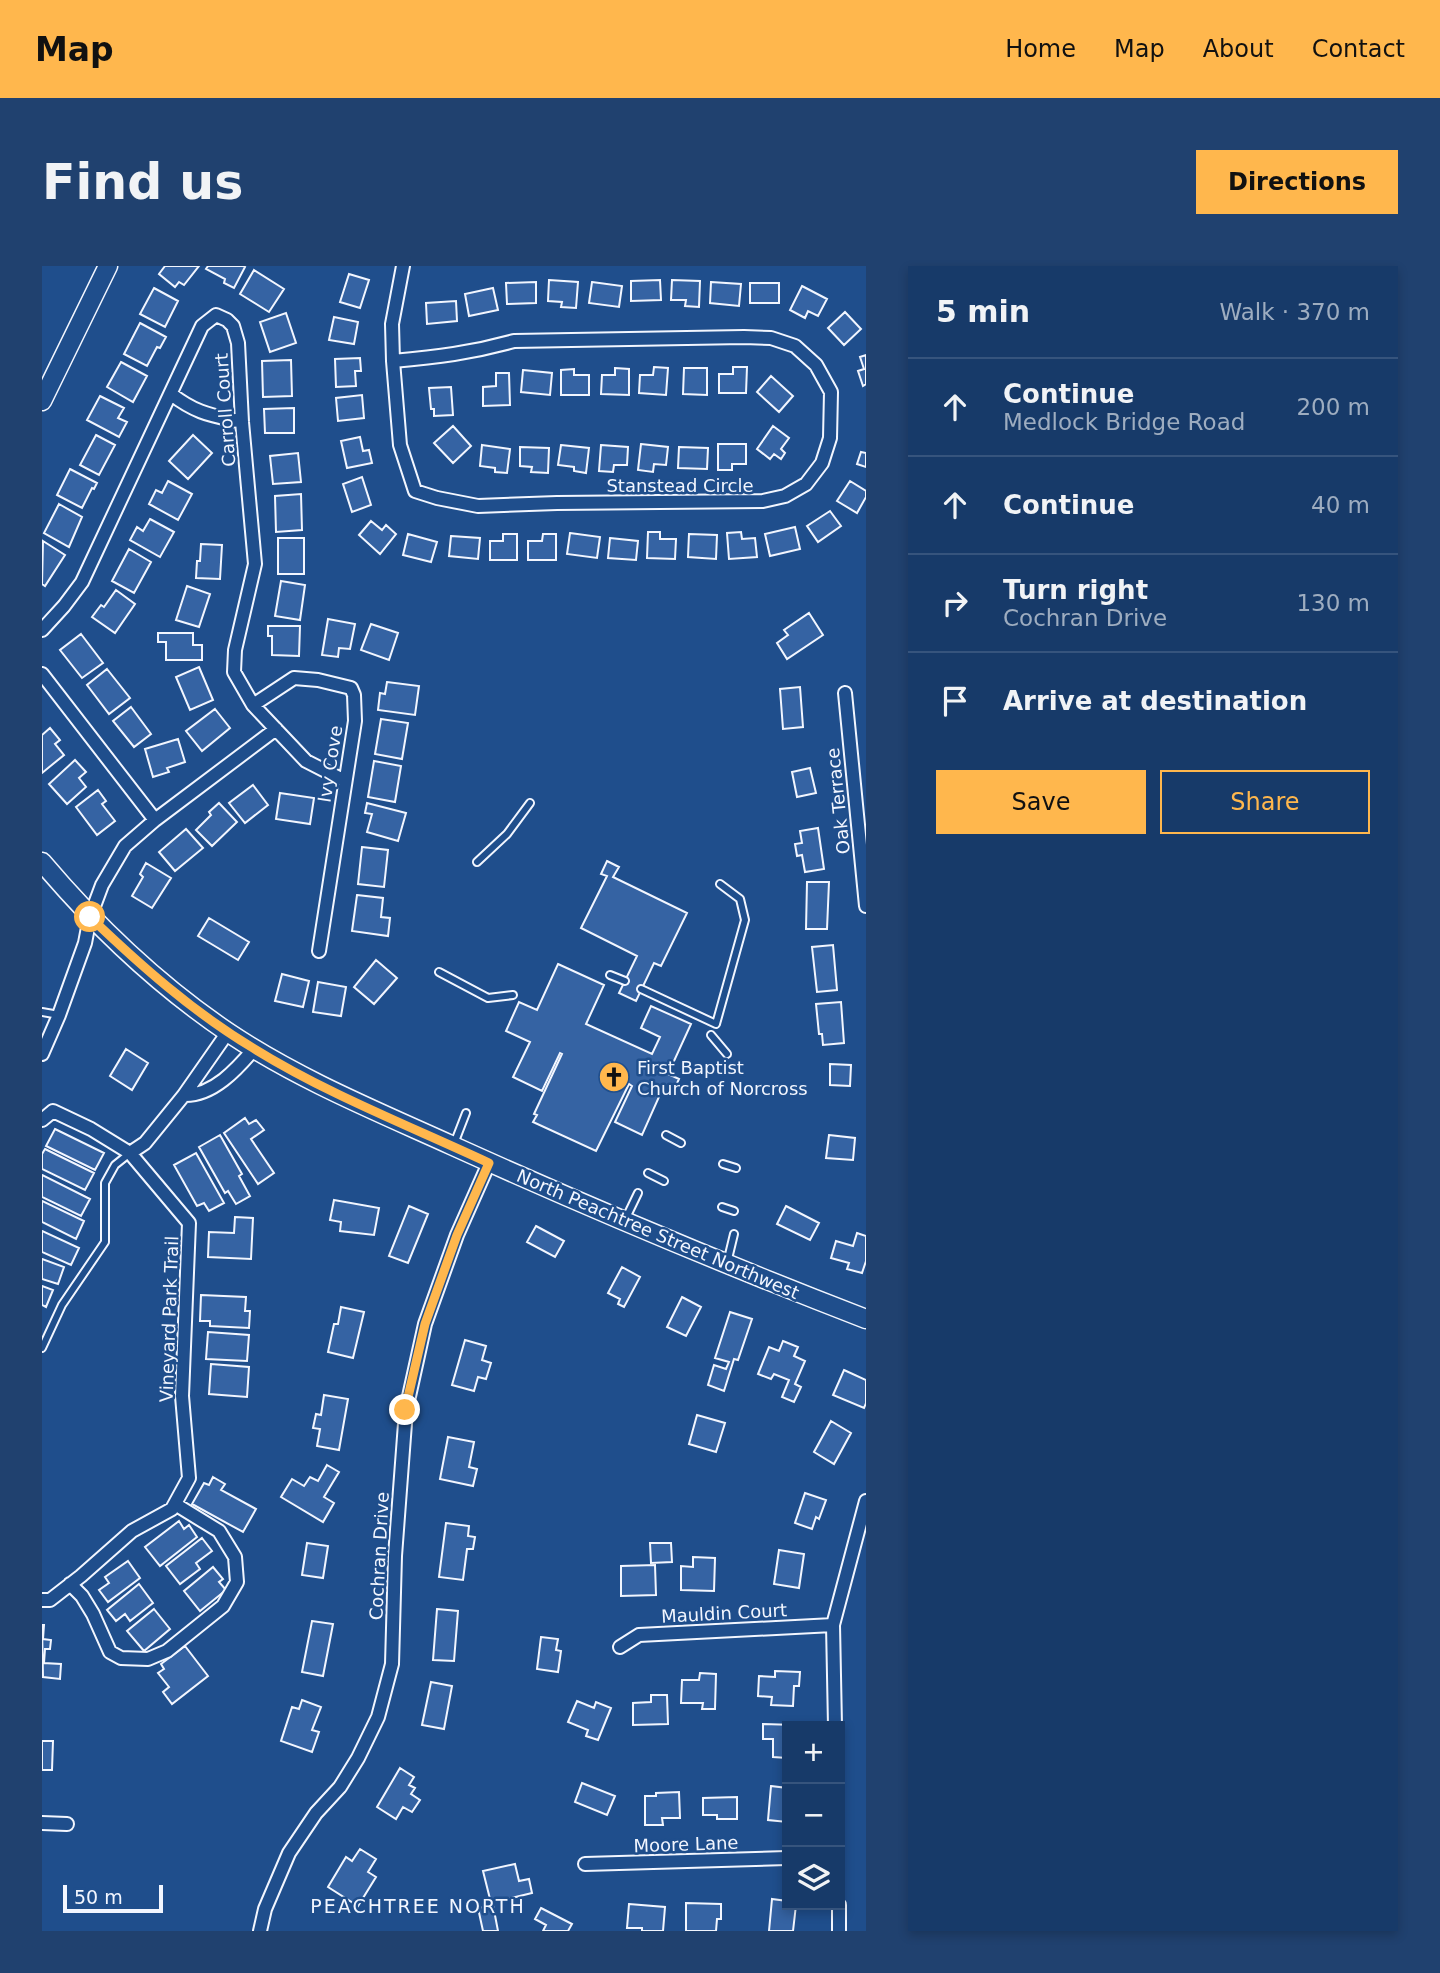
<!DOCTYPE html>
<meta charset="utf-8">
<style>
body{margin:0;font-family:"DejaVu Sans",sans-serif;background:#20416f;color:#f1f3f6}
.controls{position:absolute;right:21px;bottom:21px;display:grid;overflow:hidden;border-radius:0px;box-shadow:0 4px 10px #0003}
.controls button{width:63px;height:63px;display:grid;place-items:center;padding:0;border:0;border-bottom:2px solid #36547d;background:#173a69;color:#f1f3f6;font:35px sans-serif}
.scale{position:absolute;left:21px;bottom:18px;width:100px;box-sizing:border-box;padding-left:7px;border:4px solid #f2f6ff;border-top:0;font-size:19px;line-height:24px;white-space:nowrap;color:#f2f6ff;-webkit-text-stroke:5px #1f4e8c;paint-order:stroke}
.stop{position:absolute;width:21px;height:21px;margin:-16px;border:5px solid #ffb74d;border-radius:50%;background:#fff}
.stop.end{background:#ffb74d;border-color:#fff;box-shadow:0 2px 7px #0008}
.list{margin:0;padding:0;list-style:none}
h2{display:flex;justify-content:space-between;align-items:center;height:91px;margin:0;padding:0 28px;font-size:30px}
h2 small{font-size:23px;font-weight:400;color:#9eadc0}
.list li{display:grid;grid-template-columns:46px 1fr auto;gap:21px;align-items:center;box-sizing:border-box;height:98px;padding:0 28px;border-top:2px solid #36547d}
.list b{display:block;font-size:26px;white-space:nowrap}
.list p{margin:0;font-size:23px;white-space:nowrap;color:#9eadc0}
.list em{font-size:23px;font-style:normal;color:#9eadc0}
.actions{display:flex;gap:14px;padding:21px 28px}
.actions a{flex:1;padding:16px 0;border:2px solid #ffb74d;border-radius:0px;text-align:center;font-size:24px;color:#ffb74d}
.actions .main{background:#ffb74d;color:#111}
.icon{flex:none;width:38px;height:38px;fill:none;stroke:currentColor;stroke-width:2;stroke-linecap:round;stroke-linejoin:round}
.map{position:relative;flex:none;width:824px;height:1665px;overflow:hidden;border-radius:0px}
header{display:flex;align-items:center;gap:42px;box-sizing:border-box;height:98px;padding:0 35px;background:#ffb74d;color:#111}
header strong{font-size:33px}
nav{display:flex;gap:38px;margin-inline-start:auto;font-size:24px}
.intro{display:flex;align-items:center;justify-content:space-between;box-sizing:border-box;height:168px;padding:0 42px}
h1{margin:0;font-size:49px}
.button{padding:18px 32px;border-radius:0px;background:#ffb74d;color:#111;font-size:24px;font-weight:700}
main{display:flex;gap:42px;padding:0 42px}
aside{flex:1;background:#173a69;border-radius:0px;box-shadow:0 4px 10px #0003}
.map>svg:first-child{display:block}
</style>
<header>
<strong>Map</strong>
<nav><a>Home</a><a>Map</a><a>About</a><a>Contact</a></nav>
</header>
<div class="intro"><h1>Find us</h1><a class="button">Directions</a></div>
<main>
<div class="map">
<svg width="824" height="1665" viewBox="0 0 824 1665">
<rect width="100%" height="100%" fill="#1f4e8c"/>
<!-- building -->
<path fill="#3563a3" stroke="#f2f6ff" stroke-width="2" d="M123 0H157L142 19 137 16 133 21 117 8Z
M166 0H201L203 1 192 22 182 17 183 13 164 3Z
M212 4 242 23 227 46 198 28Z
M307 8 327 14 318 42 298 36Z
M507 14 536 16 534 42 519 41 520 36 506 35Z
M618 14 619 34 589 35V15Z
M630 14 658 15 657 41 643 40 644 34H629Z
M494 16V37L465 38 464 17Z
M550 16 580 20 577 41 547 37Z
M669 16 699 18 697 40 668 37Z
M708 17H737V37H708Z
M760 20 785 33 776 50 766 45 763 52 748 44Z
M112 22 136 35 123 61 98 48Z
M451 22 456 44 427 50 423 28Z
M414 35 415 55 385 58 384 37Z
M803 46 819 63 802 79 786 62Z
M244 47 254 77 228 86 218 56Z
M292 51 316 56 312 78 287 74Z
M98 57 124 71 118 82 115 81 105 100 82 88Z
M824 89V118L821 120 816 105 822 103 818 91Z
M318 92 319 105H313L314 120 294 121 293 93Z
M249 94 250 130 221 131 220 95Z
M79 96 105 110 91 136 65 121Z
M612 101 626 102 624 129 597 127 598 109H611Z
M691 101H705L704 127H677V108H691Z
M573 102 587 103V129L559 128 560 109H573Z
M642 102H665V129L641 128Z
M532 103V109H547V129H519V104Z
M481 104 510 107 508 129 479 126Z
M454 107H467L468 139 441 140V121L454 120Z
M729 110 751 130 737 146 715 126Z
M409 121 411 149 392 150V143H389L387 122Z
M320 129 322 152 296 155 294 132Z
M58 130 82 142 76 152 85 156 77 171 45 154Z
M252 142V167H223L222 143Z
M411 160 429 180 411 197 392 177Z
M731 160 747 172 739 183 743 187 739 193 732 188 728 193 715 183Z
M54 169 73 179 57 209 38 199Z
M151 169 170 187 146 213 127 195Z
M318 171 321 185 327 184 330 197 305 202 299 175Z
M599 178 626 181 624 199 612 198 611 206 596 204Z
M676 178H704V198H690V204H676Z
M440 179 468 183 465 207 453 206V202L438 200Z
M519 179 547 182 544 207 532 205V201L516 199Z
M559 179 586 181 585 199H572L571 206 557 205Z
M478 181 507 182 506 207 489 206 490 201 478 200Z
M637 181 666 182 665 203 636 202Z
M819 186 824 187V201L815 198Z
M256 187 259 216 231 218 228 190Z
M28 203 55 217 52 223 50 222 40 242 15 229Z
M320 211 329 239 310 246 301 218Z
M126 215 150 228 136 254 107 238 114 224 120 227Z
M808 215 824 225V231L815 247 795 235Z
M259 228 260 264 234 266 233 230Z
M17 238 40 251 27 281 2 267Z
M788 245 799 260 776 276 765 260Z
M108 253 132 266 118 291 88 274 95 261 101 265Z
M329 255 340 264 344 259 354 268 338 288 317 269Z
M753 261 758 283 728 290 723 268Z
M606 266H618V273H634L633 293 605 292Z
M699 266 700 273 713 272 715 291 687 293 685 267Z
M528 267 558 271 555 292 525 288Z
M366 268 395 276 389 296 361 289Z
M461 268H475V294H448V275H461Z
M501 268H514V294H486V275H500Z
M647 268 675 269 674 293 646 291Z
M409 270 438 272 436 293 407 290Z
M236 272H262V308H236Z
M568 272 596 275 594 294 566 292Z
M1 275 23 289 3 320 0 318Z
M159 278 180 279 178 313 154 312 155 295H158Z
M87 283 109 296 92 327 70 315Z
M239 315 263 319 258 354 233 350Z
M145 320 168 328 157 361 134 354Z
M74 324 93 338 73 367 50 351 59 339 62 341Z
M767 347 781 369 745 393 735 377 746 369 742 364Z
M286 353 313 358 308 383 297 382 296 391 280 389Z
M329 358 356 367 347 394 319 384Z
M226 360H258L257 390 230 389V370H226Z
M116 367H151V379H160V394H124V376H116Z
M39 368 61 397 40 412 18 384Z
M157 401 171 434 148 444 134 411Z
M65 403 88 432 67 448 45 419Z
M345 416 377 420 373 449 336 444 338 427 343 428Z
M758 421 761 461 741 463 738 423Z
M89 441 109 468 92 481 71 455Z
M173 443 188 462 160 485 144 465Z
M339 453 366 457 360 493 333 488Z
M8 462 18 474 13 478 22 489 0 507V469Z
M136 473 143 496 125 502 127 506 111 511 103 483Z
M33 494 44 506 37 512 44 521 25 538 7 518Z
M332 495 359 500 353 536 326 531Z
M768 502 774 527 755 531 750 506Z
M211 519 226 539 203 557 187 537Z
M56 524 64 535 60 538 73 555 55 569 34 541Z
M238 527 272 532 268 558 234 553Z
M177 537 195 556 170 580 154 564 169 549 167 546Z
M325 537 364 547 356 575 325 566 330 548 323 547Z
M776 562 782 603 763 606 760 589 755 590 753 578 760 577 758 565Z
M144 563 161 582 133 605 117 586Z
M320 581 346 584 342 621 316 618Z
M565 595 577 601 571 611 645 647 619 700 612 697 594 735 577 727 595 690 539 662 565 610 559 608Z
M104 597 129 612 110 642 90 630 101 611 98 608Z
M765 616H787L785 663H764Z
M315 629 341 632 339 651 348 652 346 670 310 665Z
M167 652 207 676 196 694 156 670Z
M791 679 795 724 775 726 770 681Z
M334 694 355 712 332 738 312 721Z
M516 698 562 719 544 758 610 788 618 771 599 762 609 740 649 758 626 808 637 813 630 828 620 824 600 869 573 856 590 820 587 818 554 885 491 856 495 849 492 848 520 788 518 787 500 825 471 811 488 776 464 765 477 736 495 744Z
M240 708 267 715 261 741 233 735Z
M276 716 304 721 299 750 271 746Z
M799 736 802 777 781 779 780 768H777L774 738Z
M84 783 106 797 90 824 68 810Z
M788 798 809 799 808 820 788 819Z
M203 852 207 858 214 854 222 864 209 873 232 907 216 918 182 867Z
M13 863 62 887 53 904 4 880Z
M178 869 200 908 197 910 208 930 194 938 186 925 183 927 157 881Z
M787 869 813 872 811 894 784 892Z
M3 883 52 907 43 924 0 903V888Z
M154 887 182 937 167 945 162 937 155 940 132 899Z
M0 909 48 933 39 950 0 931Z
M292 934 337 942 332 969 298 965 299 956 288 954Z
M0 935 42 955 34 973 0 956Z
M367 940 386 948 366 997 347 990Z
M744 940 777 957 768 974 735 958Z
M193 951 211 952 209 993 166 991 167 966 192 967Z
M494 960 522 975 513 991 485 976Z
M0 965 37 982 29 999 0 986Z
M815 967 824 970V995L820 1007 805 1003 807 997 789 992 794 975 811 980Z
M0 993 22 1001 16 1018 0 1013Z
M580 1001 598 1011 582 1041 576 1038 578 1033 566 1027Z
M0 1020 11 1024 4 1041 0 1039Z
M159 1029 204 1031 203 1045H208L207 1062 168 1060V1055H158Z
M640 1031 659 1041 644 1070 625 1061Z
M299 1041 322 1046 311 1092 286 1086 292 1058H296Z
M688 1046 710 1053 696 1094 692 1093 682 1125 666 1119 672 1099 684 1103 687 1096 673 1092Z
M166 1066 207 1069 205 1095 164 1093Z
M423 1074 444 1080 440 1094 449 1097 444 1113 436 1111 432 1125 410 1119Z
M741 1075 756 1081 752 1090 763 1095 753 1118 759 1121 752 1136 740 1131 747 1114 732 1108 729 1113 716 1108 727 1081 737 1085Z
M169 1098 207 1101 205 1131 167 1128Z
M802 1104 824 1114V1137L822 1142 791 1129Z
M282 1129 306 1133 297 1184 275 1180 278 1163 271 1162 274 1148 279 1149Z
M655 1149 683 1157 674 1186 647 1178Z
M789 1155 809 1167 792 1198 772 1186Z
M406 1171 432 1176 427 1201 435 1203 431 1220 398 1213Z
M285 1199 297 1206 282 1231 292 1237 281 1256 239 1231 250 1213 262 1220 268 1211 276 1215Z
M171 1211 183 1218 179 1224 214 1243 201 1266 150 1238 162 1217 167 1219Z
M763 1227 784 1234 777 1253 774 1251 770 1263 753 1257Z
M137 1255 142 1263 147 1259 155 1271 118 1300 103 1281Z
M404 1257 427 1260 426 1270 433 1271 431 1283H425L421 1314 397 1311Z
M160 1272 170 1285 154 1297 158 1303 138 1318 124 1300Z
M265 1277 286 1280 281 1312 260 1309Z
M608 1277H629L630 1296 609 1297Z
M737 1284 762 1288 757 1322 732 1318Z
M651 1291 673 1292 672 1325 639 1324V1300L651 1301Z
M86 1295 98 1312 66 1336 57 1324 67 1317 63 1311Z
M613 1299 614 1329 579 1330V1300Z
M171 1301 181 1313 177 1316 184 1324 158 1345 142 1325Z
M97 1318 111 1337 88 1355 83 1348 74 1355 65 1344Z
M112 1343 128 1363 102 1385 85 1365Z
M395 1343 416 1345 412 1395 391 1394Z
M270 1355 291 1358 281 1410 260 1406Z
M0 1359H2L1 1373 9 1374 8 1383H3L2 1397 19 1398 18 1413 1 1411Z
M499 1371 516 1373 514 1384 519 1385 516 1406 495 1403Z
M143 1380 166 1410 130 1438 121 1426 127 1421 116 1407 122 1403 119 1398Z
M733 1405 758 1406 757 1420H752L751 1440 729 1439 730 1431 716 1430 717 1410 733 1411Z
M658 1407 674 1408 673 1443H660L661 1437H639L640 1414H657Z
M389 1416 410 1420 402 1463 380 1459Z
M609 1429H625L626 1458 591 1459V1437L609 1436Z
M260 1434 279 1441 270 1464 277 1466 270 1486 239 1475 250 1441 257 1443Z
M535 1435 552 1442 554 1436 569 1442 556 1474 544 1470 546 1464 526 1456Z
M721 1458 754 1459 745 1460V1492L731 1491V1473H721Z
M0 1475H11L10 1504H0Z
M358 1502 372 1511 367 1519 373 1522 369 1528 378 1534 370 1546 361 1541 354 1553 335 1541Z
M540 1517 573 1530 565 1549 533 1536Z
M729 1520 745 1522V1556L726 1554Z
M637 1526 638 1552H620L621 1559H603V1530H614V1527Z
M695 1531V1553H675V1549H661V1532Z
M318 1583 334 1593 326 1606 334 1611 316 1640 286 1621 304 1591 310 1595Z
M473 1598 477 1615 487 1613 490 1627 449 1637 441 1605Z
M730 1633 745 1635V1639H754L751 1665H727Z
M644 1637 679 1638V1653H675L674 1665H644Z
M587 1638 623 1641 621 1665H600V1662H585Z
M451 1639 456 1665H441L436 1642Z
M499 1642 530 1658 526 1665H501L504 1659 493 1653Z"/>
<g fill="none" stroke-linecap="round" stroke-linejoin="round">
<!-- lane casing -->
<g stroke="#f2f6ff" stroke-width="10">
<path id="lane" d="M435 596 465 568 488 537
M397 706 446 732 471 729
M568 709 583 715
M599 723 674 758 703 654 698 633 678 618
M0 746 17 749
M669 769 685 788
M624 869 639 877
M412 878 424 847
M681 898 694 902
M606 907 622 915
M680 941 692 945
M583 954 596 927
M685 997 692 968
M0 1082 20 1039 63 976V917L73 899 88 887"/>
</g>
<!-- street casing -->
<g stroke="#f2f6ff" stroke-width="16">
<path id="street" d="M702 71 729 72 753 80 774 99 789 126 788 172 780 197 764 218 743 230 721 235 515 237 436 240 395 232 373 225 358 179 351 95C395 91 429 87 472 75Z
M351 95 350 58 361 0
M129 128C155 148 169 149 200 156
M0 364 22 340 40 316 160 60 174 49 185 54 191 60 196 77 200 156 213 298 193 384 192 406 211 439 264 495 303 515
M0 408 113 554
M803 427 824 640
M211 439 252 412 276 414 309 422 312 429 313 455 277 685
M0 788 17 749 43 677 48 651 60 619 83 580 113 554 234 463
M142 829 186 766
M0 854 11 845 49 863 88 887 147 957 140 1130 147 1212 130 1243 90 1265 39 1310 8 1334H0
M88 887 103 877 142 829C171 830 195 803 212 783
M28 1318 40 1330 51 1348 68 1386 79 1392 106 1393 125 1385 181 1340 195 1316 193 1291 177 1265 133 1238
M578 1381 597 1369 791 1359
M793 1460 791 1359 824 1235
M0 1557 25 1558
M543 1598 745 1592
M797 1639V1665
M218 1665 223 1643 247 1587 274 1547 298 1521 316 1492 336 1451 350 1398 353 1290 364 1144 383 1058 415 969 447 897"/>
</g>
<!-- secondary casing -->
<g stroke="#f2f6ff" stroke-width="21">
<path id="secondary" d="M0 135 66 0
M0 596C55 661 116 719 187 767 256 813 334 845 409 879 546 941 684 999 824 1053"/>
</g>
<!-- lane -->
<use href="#lane" stroke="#1f4e8c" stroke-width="6"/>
<!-- street -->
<use href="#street" stroke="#1f4e8c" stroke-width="12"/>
<!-- secondary -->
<use href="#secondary" stroke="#1f4e8c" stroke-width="18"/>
</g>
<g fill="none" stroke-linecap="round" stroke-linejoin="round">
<!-- route -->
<path stroke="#ffb74d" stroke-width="9" d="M48 651C98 699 151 746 211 782 285 828 368 860 447 897L415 969 383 1058 363 1144"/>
</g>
<!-- icons -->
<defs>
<g id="church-disc" transform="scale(1.575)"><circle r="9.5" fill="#ffb74d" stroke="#1f4e8c"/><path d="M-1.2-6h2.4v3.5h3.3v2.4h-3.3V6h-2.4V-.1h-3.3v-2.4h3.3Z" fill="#111"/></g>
</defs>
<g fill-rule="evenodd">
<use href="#church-disc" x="572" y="811"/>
</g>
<g text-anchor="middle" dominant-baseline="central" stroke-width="5" stroke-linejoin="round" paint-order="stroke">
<!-- street labels -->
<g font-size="18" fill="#f2f6ff" stroke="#1f4e8c">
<text transform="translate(183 144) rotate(-94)">Carroll Court</text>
<text x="638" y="219">Stanstead Circle</text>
<text transform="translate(288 498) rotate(-81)">Ivy Cove</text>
<text transform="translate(796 535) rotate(-96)">Oak Terrace</text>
<text transform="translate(616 968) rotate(23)">North Peachtree Street Northwest</text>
<text transform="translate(127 1053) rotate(-88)">Vineyard Park Trail</text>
<text transform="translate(337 1290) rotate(-87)">Cochran Drive</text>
<text transform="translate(682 1347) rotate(-3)">Mauldin Court</text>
<text transform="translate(644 1578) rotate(-2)">Moore Lane</text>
</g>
<!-- poi labels -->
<g font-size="18" fill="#f2f6ff" stroke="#1f4e8c" text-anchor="start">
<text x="595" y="801">First Baptist<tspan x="595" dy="21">Church of Norcross</tspan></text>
</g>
<!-- neighbourhood labels -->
<g font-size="19" letter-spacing="2" fill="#f2f6ff" stroke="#1f4e8c">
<text x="376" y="1640">PEACHTREE NORTH</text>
</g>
</g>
</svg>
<div class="controls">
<button>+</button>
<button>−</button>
<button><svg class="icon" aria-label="layers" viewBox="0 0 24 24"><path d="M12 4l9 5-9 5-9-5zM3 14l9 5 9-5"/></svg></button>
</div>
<div class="scale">50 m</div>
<div class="stop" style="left:48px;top:651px"></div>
<div class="stop end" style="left:363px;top:1144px"></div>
</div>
<aside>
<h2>5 min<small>Walk · 370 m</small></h2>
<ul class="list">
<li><svg class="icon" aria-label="ahead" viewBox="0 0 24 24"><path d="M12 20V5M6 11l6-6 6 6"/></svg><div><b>Continue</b><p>Medlock Bridge Road</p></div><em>200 m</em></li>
<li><svg class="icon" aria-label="ahead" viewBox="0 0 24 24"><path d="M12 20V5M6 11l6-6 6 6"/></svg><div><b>Continue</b></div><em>40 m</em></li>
<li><svg class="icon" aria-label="right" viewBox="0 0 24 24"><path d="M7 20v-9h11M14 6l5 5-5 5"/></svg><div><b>Turn right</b><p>Cochran Drive</p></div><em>130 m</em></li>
<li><svg class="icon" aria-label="arrive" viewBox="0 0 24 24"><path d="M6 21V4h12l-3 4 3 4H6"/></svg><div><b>Arrive at destination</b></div></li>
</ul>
<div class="actions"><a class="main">Save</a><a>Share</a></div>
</aside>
</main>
